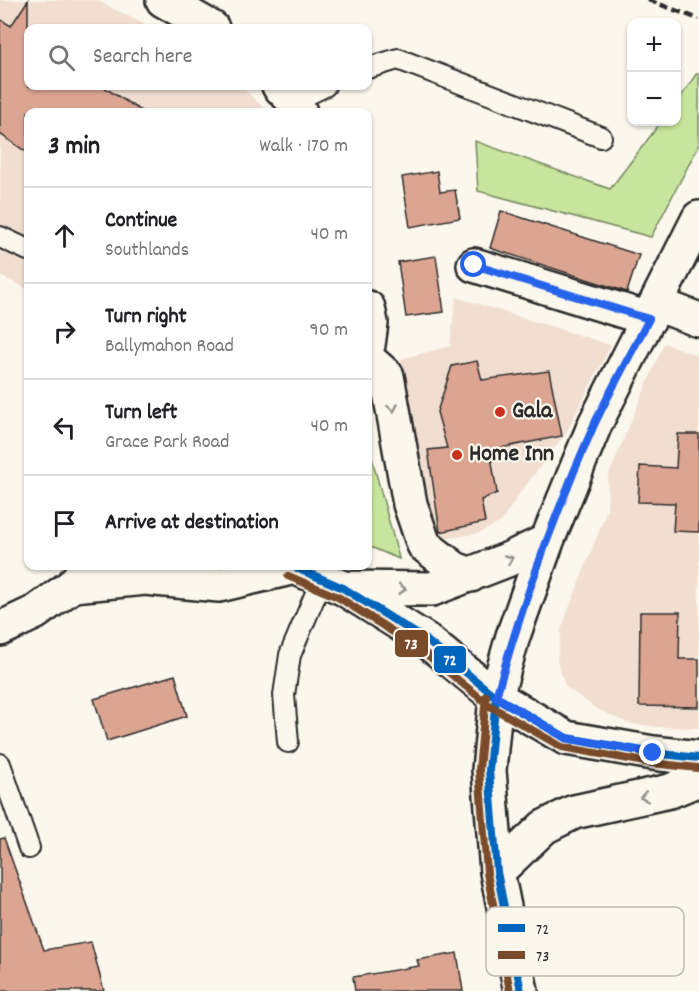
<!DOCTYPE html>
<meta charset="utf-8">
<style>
body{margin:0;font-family:Dekko,sans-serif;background:#f2f2f2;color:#202124}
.controls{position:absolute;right:18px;top:18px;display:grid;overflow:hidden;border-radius:12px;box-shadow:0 2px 4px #0004}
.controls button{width:54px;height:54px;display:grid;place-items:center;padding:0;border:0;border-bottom:2px solid #e0e0e0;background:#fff;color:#202124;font:30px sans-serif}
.stop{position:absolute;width:18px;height:18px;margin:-14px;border:4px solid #2563eb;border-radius:50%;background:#fff}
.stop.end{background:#2563eb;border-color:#fff;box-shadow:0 2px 6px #0008}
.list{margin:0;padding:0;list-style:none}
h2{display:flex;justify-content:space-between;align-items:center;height:78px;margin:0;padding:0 24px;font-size:26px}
h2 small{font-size:20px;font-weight:400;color:#757577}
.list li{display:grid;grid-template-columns:39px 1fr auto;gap:18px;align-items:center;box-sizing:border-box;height:96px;padding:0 24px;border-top:2px solid #e0e0e0}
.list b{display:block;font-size:22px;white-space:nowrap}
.list p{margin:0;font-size:20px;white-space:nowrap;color:#757577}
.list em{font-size:20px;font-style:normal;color:#757577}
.icon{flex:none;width:33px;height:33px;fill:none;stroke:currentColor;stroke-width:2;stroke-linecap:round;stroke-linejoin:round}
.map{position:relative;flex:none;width:699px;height:991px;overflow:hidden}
.search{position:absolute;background:#fff;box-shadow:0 2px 4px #0004;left:24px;top:24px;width:348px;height:66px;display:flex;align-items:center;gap:15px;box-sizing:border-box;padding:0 21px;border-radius:12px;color:#757577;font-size:22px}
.panel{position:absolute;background:#fff;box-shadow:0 2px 4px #0004;left:24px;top:108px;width:348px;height:462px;border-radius:12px}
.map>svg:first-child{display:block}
</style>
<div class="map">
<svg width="699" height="991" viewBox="0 0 699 991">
<rect width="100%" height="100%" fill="#fbf7ec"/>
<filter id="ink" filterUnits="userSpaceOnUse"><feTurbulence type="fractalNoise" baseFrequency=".0167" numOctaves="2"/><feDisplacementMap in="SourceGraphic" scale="12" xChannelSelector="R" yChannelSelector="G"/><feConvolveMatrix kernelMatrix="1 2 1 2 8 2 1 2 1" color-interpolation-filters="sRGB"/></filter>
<g filter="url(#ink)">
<!-- built -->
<path fill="#f1ded1" d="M0 0H96L152 28H28V86H241L268 112H28V289L0 276Z
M456 297 611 345 566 433 520 493 501 522 479 533 450 538 436 535 401 359 450 346Z
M664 343 699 356V728L658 727 627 723 595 708 565 686 557 660 562 627 607 510 608 477Z"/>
<!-- green -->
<path fill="#c7e59c" stroke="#798864" stroke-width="1.5" d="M697 73 699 74V145L651 237 478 191 475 141 610 189 661 122H676L677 102Z
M368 444 399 558V559L368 546Z"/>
<!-- building -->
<path fill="#dba592" stroke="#2b2b2b" stroke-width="1.5" d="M28 0V86H102L143 112H28V153L0 134V19L11 26Z
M437 171 440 192 455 190 460 218 410 227 402 177Z
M501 211 639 255 627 292 490 248Z
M436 256 444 312 406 317 398 262Z
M477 361 482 380 549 371 562 436 490 450 497 493 481 500 485 522 440 532 428 450 447 448 437 412 452 366Z
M678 434H699V532L673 531 675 503 638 502 640 466 676 468Z
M640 612H680L679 659H699V707L639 706Z
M175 675 187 716 107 741 94 699Z
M4 838 44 950 91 942 104 991H0V839Z
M457 953 463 991H355L353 977 419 966 417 960Z"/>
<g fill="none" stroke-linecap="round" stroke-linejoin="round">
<!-- lane casing -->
<g stroke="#2b2b2b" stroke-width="24">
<path id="lane" d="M368 68 398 59 601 137
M294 101 325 86
M0 237 28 250
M288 742 284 695 290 655 322 579
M0 764 29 848"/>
</g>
<!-- street casing -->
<g stroke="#2b2b2b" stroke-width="38">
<path id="street" d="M474 265 649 319
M657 304 699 320
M0 629 36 612 73 585 88 566"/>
</g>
<!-- secondary casing -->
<g stroke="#2b2b2b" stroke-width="38">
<path id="secondary" d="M163 0 212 28
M279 86 294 101 300 112
M368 308 371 323 368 345
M368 359 387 376 410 504 424 545 455 569 471 575
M292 566 343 588 426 640 496 697 566 738 653 753 699 758
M73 585 145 578 219 585 295 567
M343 588 432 589 507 560 547 541
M497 872 544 827 574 812 670 791 699 779
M521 991 497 872 489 770 496 697 513 636 547 541 595 424 699 218"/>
</g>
<!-- lane -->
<use href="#lane" stroke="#fbf7ec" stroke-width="20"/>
<!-- street -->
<use href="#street" stroke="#fbf7ec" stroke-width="33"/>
<!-- secondary -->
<use href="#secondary" stroke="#fbf7ec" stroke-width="33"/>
<!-- rail -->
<path stroke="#2b2b2b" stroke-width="4.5" stroke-dasharray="9 4.5" stroke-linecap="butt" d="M648 0 699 19"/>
<!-- bus-1 casing -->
<g stroke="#fbf7ec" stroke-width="12">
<path id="bus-1" d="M292 566 343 588 426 640 496 697 566 738 653 753 699 758
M496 697 489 770 497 872 521 991"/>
</g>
<!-- bus-2 casing -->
<g stroke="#fbf7ec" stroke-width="12">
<path id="bus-2" d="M288 576 338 597 420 649 490 706 562 747 651 763 698 768
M486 696 479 770 487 873 510 991"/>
</g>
<!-- bus-1 -->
<use href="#bus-1" stroke="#0065bd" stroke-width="8"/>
<!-- bus-2 -->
<use href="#bus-2" stroke="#7a4b2a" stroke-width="8"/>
</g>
<!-- one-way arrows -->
<defs><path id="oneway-chevron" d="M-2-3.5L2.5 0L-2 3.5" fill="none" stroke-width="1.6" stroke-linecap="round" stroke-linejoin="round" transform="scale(1.5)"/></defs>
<g stroke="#93918c">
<use href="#oneway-chevron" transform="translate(393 408) rotate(80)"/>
<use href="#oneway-chevron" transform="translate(509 559) rotate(-24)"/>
<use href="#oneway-chevron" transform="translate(402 589)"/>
<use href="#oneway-chevron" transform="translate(644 797) rotate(168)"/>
</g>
</g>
<g fill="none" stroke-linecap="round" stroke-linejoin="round" filter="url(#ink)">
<!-- route -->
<path stroke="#2563eb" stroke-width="8" d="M474 265 649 319C631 354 611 389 594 425 555 513 522 604 496 697L566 738 653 753"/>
</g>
<!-- markers -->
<g fill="#c8321e" stroke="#fbf7ec" stroke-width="2">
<circle cx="500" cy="412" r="6"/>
<circle cx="457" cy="455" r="6"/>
</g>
<g text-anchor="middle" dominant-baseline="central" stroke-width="4.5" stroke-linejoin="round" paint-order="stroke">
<!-- poi labels -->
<g font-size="24" font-weight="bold" fill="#2b2b2b" stroke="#fbf7ec" text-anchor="start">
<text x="512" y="412">Gala</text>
<text x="469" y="455">Home Inn</text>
</g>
</g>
<!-- legend -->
<rect x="486" y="907" width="198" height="69" rx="9" fill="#fbf7ec" stroke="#bdbab2" stroke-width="1.5"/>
<rect x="498" y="924" width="27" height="8" fill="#0065bd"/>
<rect x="498" y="951" width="27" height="8" fill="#7a4b2a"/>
<g font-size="16" fill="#2b2b2b">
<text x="536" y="934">72</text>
<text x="536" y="961">73</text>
</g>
<g stroke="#fbf7ec" stroke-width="2">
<rect x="394" y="629" width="35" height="29" rx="6" fill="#7a4b2a"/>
<rect x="433" y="645" width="34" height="29" rx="6" fill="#0065bd"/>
</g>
<g font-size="16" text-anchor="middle" font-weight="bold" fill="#fff">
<text x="411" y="649">73</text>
<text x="450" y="665">72</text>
</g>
</svg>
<div class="controls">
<button>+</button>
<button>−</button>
</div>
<div class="stop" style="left:474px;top:265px"></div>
<div class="stop end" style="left:653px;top:753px"></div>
<div class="search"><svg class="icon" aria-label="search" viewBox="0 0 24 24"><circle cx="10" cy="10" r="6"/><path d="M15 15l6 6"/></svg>Search here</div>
<section class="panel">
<h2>3 min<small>Walk · 170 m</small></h2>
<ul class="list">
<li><svg class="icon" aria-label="ahead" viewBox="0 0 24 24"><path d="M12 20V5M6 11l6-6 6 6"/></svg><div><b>Continue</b><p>Southlands</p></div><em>40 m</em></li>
<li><svg class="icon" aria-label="right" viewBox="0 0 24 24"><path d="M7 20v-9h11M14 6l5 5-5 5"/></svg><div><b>Turn right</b><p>Ballymahon Road</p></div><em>90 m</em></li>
<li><svg class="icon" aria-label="left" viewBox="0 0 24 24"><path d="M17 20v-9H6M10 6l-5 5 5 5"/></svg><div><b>Turn left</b><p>Grace Park Road</p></div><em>40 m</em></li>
<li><svg class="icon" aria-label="arrive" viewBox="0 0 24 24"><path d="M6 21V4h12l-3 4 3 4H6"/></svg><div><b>Arrive at destination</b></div></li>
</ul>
</section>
</div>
